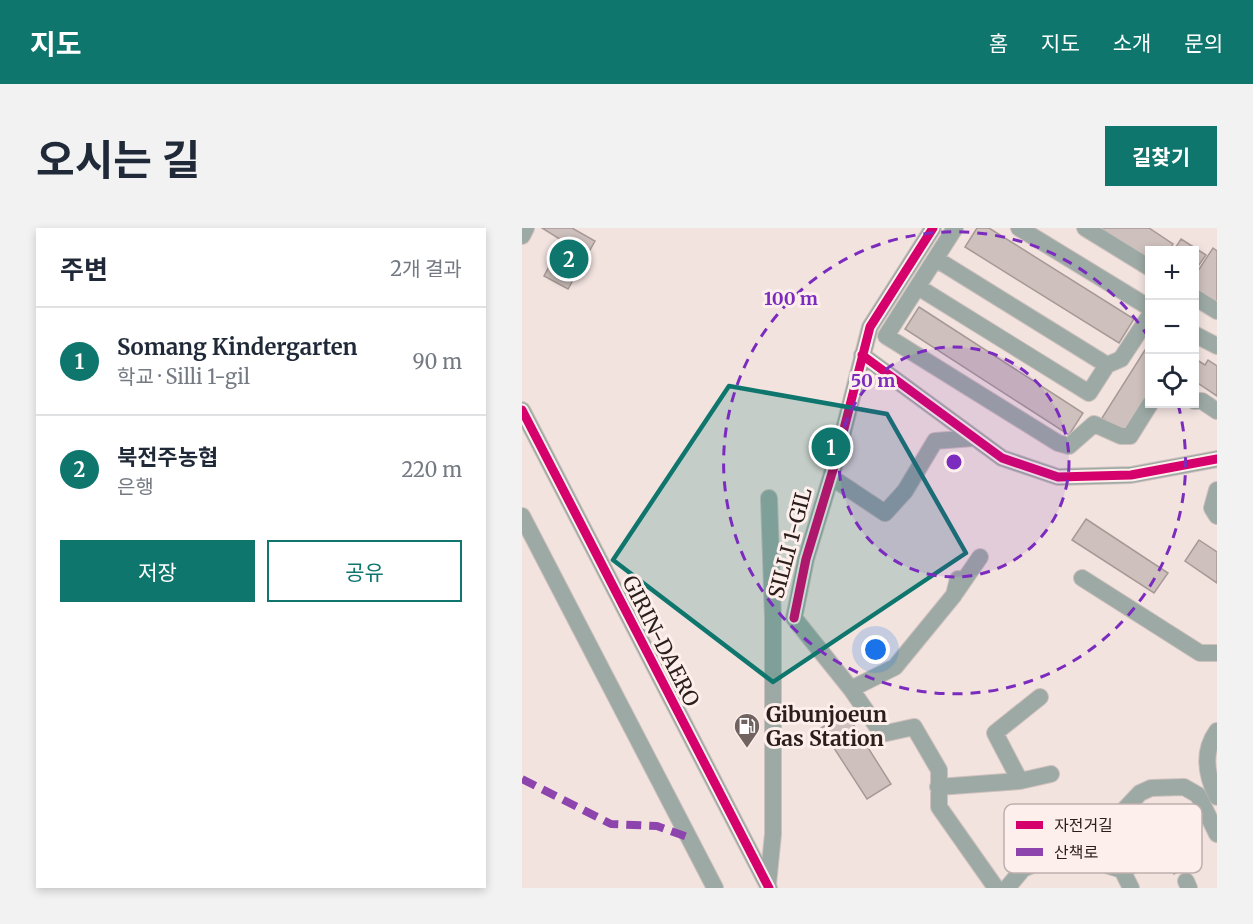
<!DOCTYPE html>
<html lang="ko">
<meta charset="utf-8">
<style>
body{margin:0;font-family:Merriweather,"Noto Sans KR",serif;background:#f2f2f3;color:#1f2937}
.controls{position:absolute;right:18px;top:18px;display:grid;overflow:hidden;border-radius:0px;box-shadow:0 3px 9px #0003}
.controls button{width:54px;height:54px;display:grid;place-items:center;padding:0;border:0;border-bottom:2px solid #e0e1e3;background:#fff;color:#1f2937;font:30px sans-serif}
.you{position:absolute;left:354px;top:422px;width:21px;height:21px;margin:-15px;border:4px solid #fff;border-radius:50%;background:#1a73e8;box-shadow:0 0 0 9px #1a73e833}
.badge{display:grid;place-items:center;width:39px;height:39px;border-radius:50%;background:#0f766e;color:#fff;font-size:20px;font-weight:700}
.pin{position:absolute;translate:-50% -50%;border:3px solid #fff;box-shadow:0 2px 6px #0006}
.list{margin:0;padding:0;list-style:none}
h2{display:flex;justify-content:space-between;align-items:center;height:78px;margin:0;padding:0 24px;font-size:26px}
h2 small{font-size:20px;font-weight:400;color:#747a83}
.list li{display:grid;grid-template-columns:39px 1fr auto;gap:18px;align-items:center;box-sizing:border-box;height:108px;padding:0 24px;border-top:2px solid #e0e1e3}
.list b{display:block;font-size:22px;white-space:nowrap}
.list p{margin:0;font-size:20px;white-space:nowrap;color:#747a83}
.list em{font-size:20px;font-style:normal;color:#747a83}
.actions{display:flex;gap:12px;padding:18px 24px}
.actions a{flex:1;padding:14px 0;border:2px solid #0f766e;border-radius:0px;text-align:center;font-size:21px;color:#0f766e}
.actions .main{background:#0f766e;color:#fff}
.icon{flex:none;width:33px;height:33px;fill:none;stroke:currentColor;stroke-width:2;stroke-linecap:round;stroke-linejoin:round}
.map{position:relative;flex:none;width:695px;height:660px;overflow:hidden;border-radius:0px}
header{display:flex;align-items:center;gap:36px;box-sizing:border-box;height:84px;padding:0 30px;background:#0f766e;color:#fff}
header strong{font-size:28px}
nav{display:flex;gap:33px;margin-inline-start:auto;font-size:21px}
.intro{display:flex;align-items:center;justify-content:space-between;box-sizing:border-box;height:144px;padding:0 36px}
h1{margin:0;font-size:42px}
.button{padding:15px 27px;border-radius:0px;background:#0f766e;color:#fff;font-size:21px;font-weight:700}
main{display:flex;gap:36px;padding:0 36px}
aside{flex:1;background:#fff;border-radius:0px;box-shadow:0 3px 9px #0003}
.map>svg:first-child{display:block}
</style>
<header>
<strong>지도</strong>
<nav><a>홈</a><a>지도</a><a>소개</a><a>문의</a></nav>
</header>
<div class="intro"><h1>오시는 길</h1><a class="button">길찾기</a></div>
<main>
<aside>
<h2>주변<small>2개 결과</small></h2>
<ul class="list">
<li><span class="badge">1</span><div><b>Somang Kindergarten</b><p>학교 · Silli 1-gil</p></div><em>90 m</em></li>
<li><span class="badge">2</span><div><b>북전주농협</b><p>은행</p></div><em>220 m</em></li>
</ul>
<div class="actions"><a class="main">저장</a><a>공유</a></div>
</aside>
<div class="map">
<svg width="695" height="660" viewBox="0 0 695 660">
<rect width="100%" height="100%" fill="#f2e3df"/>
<!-- building -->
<path fill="#cec1bd" stroke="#a69996" stroke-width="1.5" d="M20 0H50L73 13 46 61 22 48 41 13Z
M455 0H467L612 91 597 115 443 19Z
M579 0H627L651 16 647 22H628V33Z
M659 11 684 27 672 44V22H652Z
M691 20 695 23V74L672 62V49Z
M397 79 561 185 547 207 383 101Z
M628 114V163L602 204 580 190Z
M672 130 683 137 686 132 695 138V168L677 156 672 162Z
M564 291 646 345 632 365 550 312Z
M677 312 695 324V355L663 333Z
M324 485 369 556 345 571 299 500Z
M638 580 669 637 652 646 621 589Z"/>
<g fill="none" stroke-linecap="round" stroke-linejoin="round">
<!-- minor casing -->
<g stroke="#cdc0bd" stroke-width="18">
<path id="minor" d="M433 0 364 108 536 215 547 218 572 196 599 208H608L628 176
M497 0 628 80
M563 0 628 40
M0 8 4 0
M414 31 585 137
M396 59 567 165 585 137 599 131 628 87
M672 69 695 83
M672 106 695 118
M340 127 480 230 536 249 609 247 695 231
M672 173H680L695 183
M0 182 247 660
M309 249 363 285 383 263 413 213 452 210
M695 262 690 280 695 288
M0 288 193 660
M560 350 678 425H695
M434 364 458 329
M272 390 284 331 314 232 348 99 411 0
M272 390 329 461 360 506 392 499 417 542V579L474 660
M329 461 373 439 432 367 436 351
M695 503C680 524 684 547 695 569
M498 553 473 505 518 469
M416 559 498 553 529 546
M584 637 600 642
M664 653 667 660
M246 656 251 606V390L247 270
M485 660 501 641 557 617 584 601 618 565 629 560 662 559 676 567 695 606
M609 660 600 642 622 632"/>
</g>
<!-- minor -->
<use href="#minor" stroke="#9ca9a4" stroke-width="16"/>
<!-- quiet -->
<path stroke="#8e44ad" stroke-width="8" stroke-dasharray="15 8" stroke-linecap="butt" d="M0 551 89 596 135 598 168 610"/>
<!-- cycleway casing -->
<g stroke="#fdefeb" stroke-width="13">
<path id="cycleway" d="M340 127 480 230 536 249 609 247 695 231
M0 182 247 660
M272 390 284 331 314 232 348 99 411 0"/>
</g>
<!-- cycleway -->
<use href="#cycleway" stroke="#d6006c" stroke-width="9"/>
</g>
<!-- marked area -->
<path fill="#0f766e" fill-opacity="0.2" stroke="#0f766e" stroke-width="4.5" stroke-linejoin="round" d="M207 158 365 186 444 325 251 454 91 332Z"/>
<!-- distance rings -->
<circle cx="432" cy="234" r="115" fill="#7b2cbf" fill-opacity=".12"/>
<g fill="none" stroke="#7b2cbf" stroke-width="3" stroke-dasharray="10 8">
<circle cx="432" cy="234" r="115"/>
<path d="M656 176A231 231 0 1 1 627 110"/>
</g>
<!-- icons -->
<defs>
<g id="fuel-pin" transform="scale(1.35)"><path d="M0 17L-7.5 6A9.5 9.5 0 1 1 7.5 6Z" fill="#716360" stroke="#fdefeb"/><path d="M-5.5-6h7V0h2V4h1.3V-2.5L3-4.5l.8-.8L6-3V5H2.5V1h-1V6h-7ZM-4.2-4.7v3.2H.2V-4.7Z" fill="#fff"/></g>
</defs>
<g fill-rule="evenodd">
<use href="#fuel-pin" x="225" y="498"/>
</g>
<g text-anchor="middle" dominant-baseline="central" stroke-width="6" stroke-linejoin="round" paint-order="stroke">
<!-- street labels -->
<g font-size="21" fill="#2b1e1b" stroke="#fdefeb">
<text transform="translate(268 315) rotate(-75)">SILLI 1-GIL</text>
<text transform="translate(139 413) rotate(63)">GIRIN-DAERO</text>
</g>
<!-- poi labels -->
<g font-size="21" font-weight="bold" fill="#2b1e1b" stroke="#fdefeb" text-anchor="start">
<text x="244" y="486">Gibunjoeun<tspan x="244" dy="24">Gas Station</tspan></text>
</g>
</g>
<!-- legend -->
<rect x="482" y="576" width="198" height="69" rx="9" fill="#fdefeb" stroke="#beb0ad" stroke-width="1.5"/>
<rect x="494" y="593" width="27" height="8" fill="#d6006c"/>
<rect x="494" y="620" width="27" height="8" fill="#8e44ad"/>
<g font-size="16" fill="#2b1e1b">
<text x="532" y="603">자전거길</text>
<text x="532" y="630">산책로</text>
</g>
<circle cx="432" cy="234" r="9" fill="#7b2cbf" stroke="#fdefeb" stroke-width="3"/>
<g font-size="18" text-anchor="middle" font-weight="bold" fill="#7b2cbf" stroke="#fdefeb" stroke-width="6" stroke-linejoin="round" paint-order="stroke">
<text x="269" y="77">100 m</text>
<text x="351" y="159">50 m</text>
</g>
</svg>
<div class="controls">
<button>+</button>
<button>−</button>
<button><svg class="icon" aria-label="locate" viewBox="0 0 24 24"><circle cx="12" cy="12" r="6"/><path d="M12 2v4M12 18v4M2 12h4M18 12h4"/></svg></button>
</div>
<div class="you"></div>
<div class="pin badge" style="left:309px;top:219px">1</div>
<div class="pin badge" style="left:47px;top:31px">2</div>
</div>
</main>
